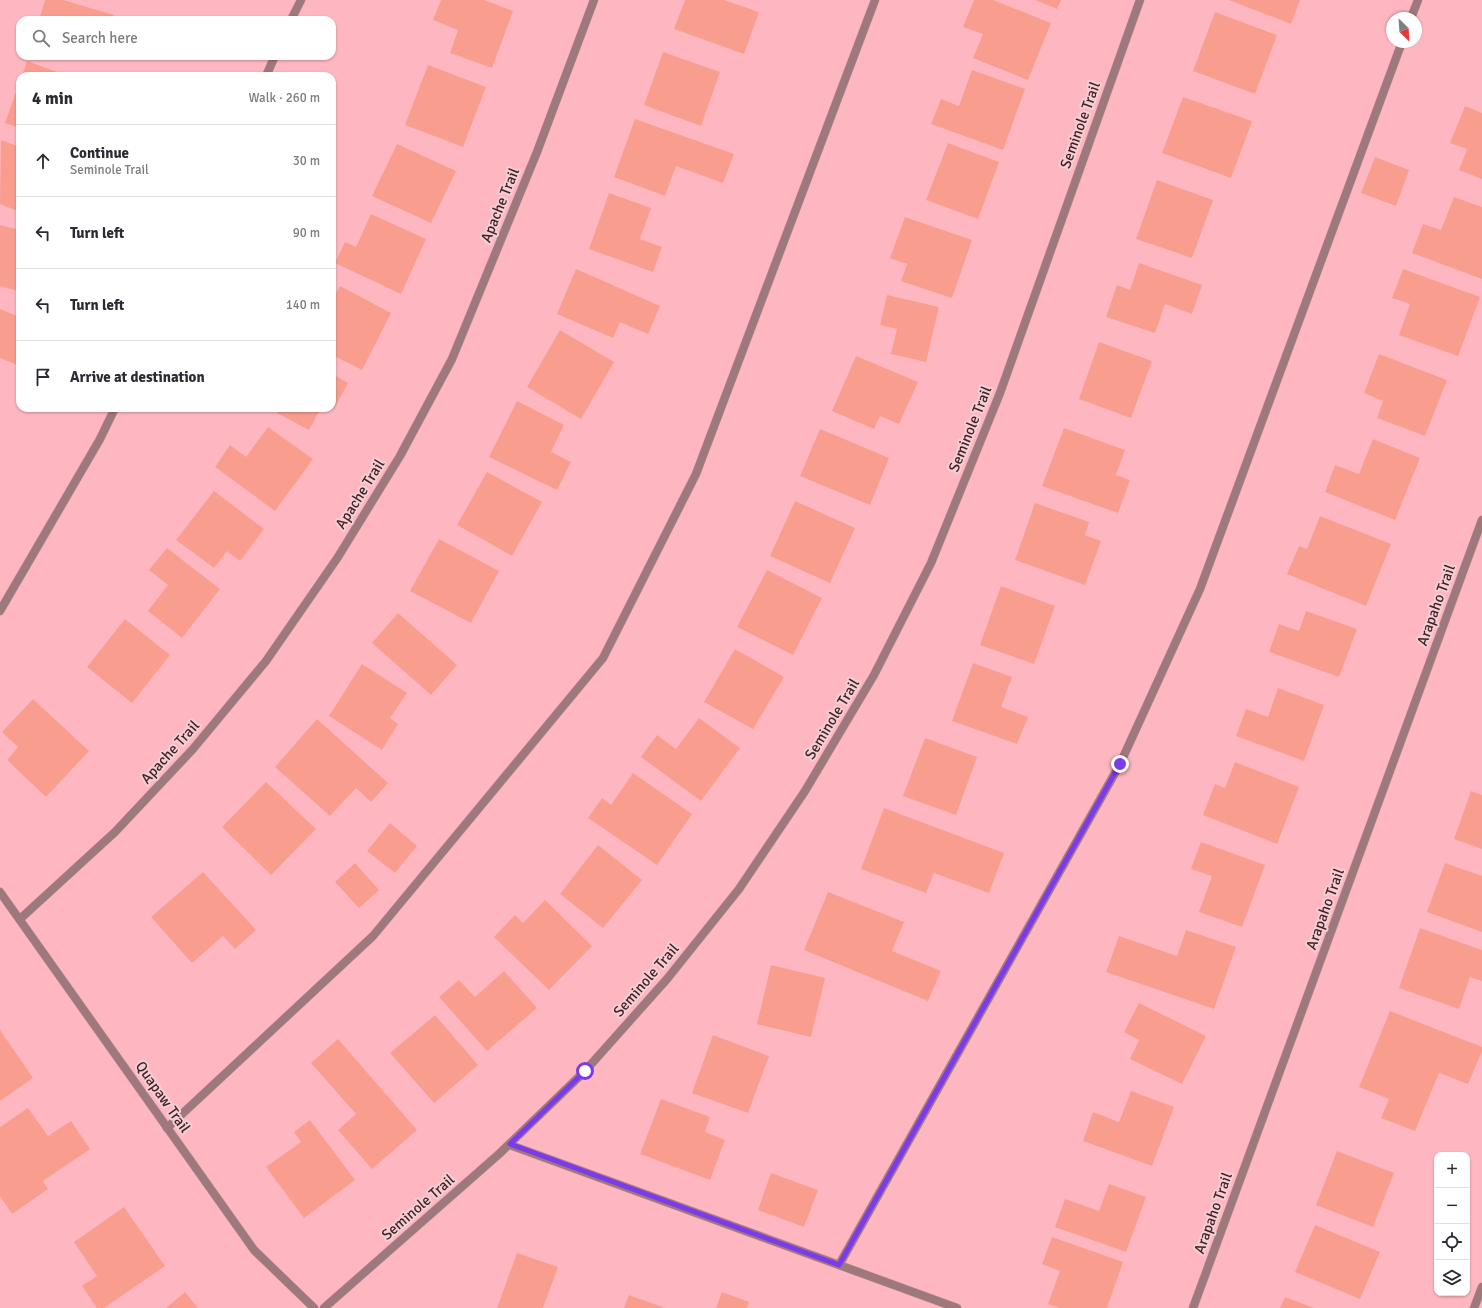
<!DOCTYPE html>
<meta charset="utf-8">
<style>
body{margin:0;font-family:Signika,sans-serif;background:#f7f7f7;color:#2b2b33}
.controls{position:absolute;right:12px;bottom:12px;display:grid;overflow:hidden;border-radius:8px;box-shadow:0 1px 3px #0004}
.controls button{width:36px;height:36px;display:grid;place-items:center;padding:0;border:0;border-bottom:1px solid #e1e1e2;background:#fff;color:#2b2b33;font:20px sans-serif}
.compass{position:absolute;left:1386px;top:12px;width:36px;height:36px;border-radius:50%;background:#fff;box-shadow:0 1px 3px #0004;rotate:155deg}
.stop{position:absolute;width:12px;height:12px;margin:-9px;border:3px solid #7c3aed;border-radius:50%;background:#fff}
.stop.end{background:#7c3aed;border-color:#fff;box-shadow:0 1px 4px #0008}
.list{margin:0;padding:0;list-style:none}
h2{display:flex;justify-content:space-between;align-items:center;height:52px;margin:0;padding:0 16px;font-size:17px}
h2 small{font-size:13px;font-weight:400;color:#7c7c81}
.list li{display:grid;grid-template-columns:26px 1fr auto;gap:12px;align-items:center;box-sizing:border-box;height:72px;padding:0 16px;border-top:1px solid #e1e1e2}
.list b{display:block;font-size:15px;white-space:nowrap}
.list p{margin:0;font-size:13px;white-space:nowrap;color:#7c7c81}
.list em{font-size:13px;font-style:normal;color:#7c7c81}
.icon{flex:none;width:22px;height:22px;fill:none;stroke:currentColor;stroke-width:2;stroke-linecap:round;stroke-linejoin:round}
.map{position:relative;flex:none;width:1482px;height:1308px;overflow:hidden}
.search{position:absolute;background:#fff;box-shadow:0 1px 3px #0004;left:16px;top:16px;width:320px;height:44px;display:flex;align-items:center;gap:10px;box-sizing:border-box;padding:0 14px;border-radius:12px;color:#7c7c81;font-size:15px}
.panel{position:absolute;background:#fff;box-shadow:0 1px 3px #0004;left:16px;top:72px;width:320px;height:340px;border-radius:12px}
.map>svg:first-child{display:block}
</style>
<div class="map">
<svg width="1482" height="1308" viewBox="0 0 1482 1308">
<rect width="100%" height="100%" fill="#feb7c0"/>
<!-- building -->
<path fill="#f99e8e" d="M45 0H63L114 15 112 20H39Z
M441 0H484L513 11 492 68 450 53 458 30 433 20Z
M685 0H724L759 12 744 54 674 29Z
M974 0H993L1051 23 1028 80 973 58 983 34 963 27Z
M1035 0H1061L1057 9Z
M1229 0H1300L1291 24Z
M1215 12 1277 35 1255 94 1193 71Z
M663 52 720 72 701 126 644 105Z
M27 61 68 76H22Z
M428 65 486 87 463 147 405 125Z
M972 70 1025 89 1003 150 931 124 941 99 959 106Z
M20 81V128L5 123Z
M1183 97 1252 121 1231 178 1162 153Z
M1465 106 1482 113V179L1459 170 1467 149 1450 143Z
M635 119 734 154 723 183 676 166 665 196 614 177Z
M1 140 20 147V212L0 204Z
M948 143 999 162 978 219 926 200Z
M397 144 456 171 431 223 372 196Z
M1375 157 1409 170 1396 206 1361 193Z
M1157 180 1213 200 1192 258 1136 239Z
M609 193 651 208 640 239 662 247 653 272 589 249Z
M1454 197 1482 207V279L1412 253 1423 224 1441 230Z
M371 214 426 239 401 294 335 263 345 242 356 247Z
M905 217 972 240 952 298 901 281 907 264 890 258Z
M0 225 20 230V283L18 291 0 286Z
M1139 263 1202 285 1192 314 1165 304 1155 333 1106 317 1117 285 1130 290Z
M576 269 660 306 648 334 620 322 613 338 557 314Z
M1403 269 1480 297 1458 356 1399 335 1410 304 1392 298Z
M340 286 391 313 362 370 332 355V301Z
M887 295 939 307 926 362 891 354 897 329 880 325Z
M0 309 20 317V366L0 358Z
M560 330 614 362 581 419 527 387Z
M1099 342 1152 361 1131 418 1079 399Z
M1379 354 1447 380 1425 436 1377 418 1383 401 1364 393Z
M856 356 918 382 899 424 880 416 874 429 832 411Z
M332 374 348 383 334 409 332 408Z
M517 401 564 425 551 452 571 462 557 490 489 457Z
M280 408H321L309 430 277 413Z
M268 427 313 459 275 511 215 467 230 445 246 457Z
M1064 428 1125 450 1116 475 1130 480 1118 513 1042 486Z
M820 429 889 458 870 505 800 476Z
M1373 439 1420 458 1395 520 1325 492 1335 465 1359 474Z
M487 472 542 502 512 556 457 525Z
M214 491 264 529 240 561 227 551 214 568 176 540Z
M795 501 855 528 830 583 770 556Z
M1035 503 1089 522 1085 535 1101 541 1085 585 1015 560Z
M1320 516 1391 544 1366 606 1287 574 1299 546 1307 549Z
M439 539 499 571 471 623 410 591Z
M167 548 220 589 182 638 148 611 168 585 149 570Z
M767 570 822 598 793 655 737 627Z
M1001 586 1055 606 1034 664 980 645Z
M1306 611 1357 629 1339 677 1269 652 1279 624 1299 631Z
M398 613 457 665 431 695 372 643Z
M125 619 170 655 132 703 87 667Z
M735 649 784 677 753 729 704 702Z
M973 663 1012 677 1001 707 1028 717 1017 744 952 721Z
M362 664 407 693 390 718 398 724 382 750 329 716Z
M1278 688 1324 705 1304 761 1236 736 1246 709 1268 717Z
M33 699 89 751 46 797 7 760 18 747 2 732Z
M699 718 740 748 701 801 641 757 657 735 676 749Z
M317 719 388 783 371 802 356 788 330 816 275 767Z
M925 738 977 757 956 815 903 796Z
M1235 762 1299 787 1277 844 1203 815 1215 784 1225 788Z
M633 773 692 814 657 865 588 818 602 798 611 805Z
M266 782 316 829 271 875 222 827Z
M1471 791 1482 795V849L1454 839Z
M884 808 1004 853 989 893 934 873 926 893 861 869Z
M390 823 417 846 395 873 367 851Z
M1201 842 1265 865 1242 927 1199 912 1212 876 1191 869Z
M598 845 642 880 603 928 560 894Z
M355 863 379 890 359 908 335 882Z
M1445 863 1482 876V932L1427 912Z
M203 872 256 930 235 949 223 936 192 963 151 917Z
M828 892 904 922 892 951 941 971 928 1001 804 950Z
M545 900 592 946 549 990 494 937 515 915 523 923Z
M1420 928 1482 950V981L1470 977 1459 1009 1399 988Z
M1186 930 1236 947 1214 1009 1106 972 1119 936 1177 956Z
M771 965 825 978 811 1037 757 1024Z
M504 971 537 1008 487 1051 439 997 459 980 475 997Z
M1139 1003 1206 1036 1182 1084 1130 1059 1139 1040 1124 1032Z
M1390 1011 1482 1047V1051L1468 1084 1439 1073 1415 1131 1381 1118 1389 1099 1359 1087Z
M435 1015 478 1065 434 1103 390 1053Z
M0 1030 33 1078 0 1101Z
M713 1035 769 1056 748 1113 692 1093Z
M338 1039 417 1130 372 1169 338 1130 356 1114 311 1063Z
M1131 1091 1174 1107 1152 1166 1083 1141 1093 1112 1119 1122Z
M661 1099 710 1117 705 1132 725 1140 710 1180 640 1154Z
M28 1108 48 1136 71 1121 90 1149 43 1181 48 1189 12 1214 0 1196V1127Z
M310 1120 355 1180 304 1218 266 1167 301 1142 294 1132Z
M1337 1151 1394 1173 1373 1227 1316 1205Z
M771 1173 818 1190 804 1227 758 1210Z
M1109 1184 1146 1197 1126 1252 1055 1227 1065 1199 1099 1211Z
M124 1207 165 1266 104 1308H97L82 1286 97 1276 74 1242Z
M1315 1225 1380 1252 1360 1299 1295 1272Z
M1052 1237 1123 1262 1107 1308H1059L1048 1304 1060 1271 1042 1264Z
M517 1253 558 1267 543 1308H497Z
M185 1292 198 1308H166Z
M722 1292 749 1302 747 1308H716Z
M629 1295 665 1308H624Z
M1285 1297 1314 1308H1280Z"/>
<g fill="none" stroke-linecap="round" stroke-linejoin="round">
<!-- service casing -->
<g stroke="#d4969e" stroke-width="9">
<path id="service" d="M1411 18 1418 0
M291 20 301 0
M266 76 275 56
M0 611 100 439 115 408
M167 1128 373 936 603 658 696 474 875 0
M510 1145 957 1308
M839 1265 1120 764 1200 589 1402 42
M1474 1308 1482 1287"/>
</g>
<!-- minor casing -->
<g stroke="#d4969e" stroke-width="9">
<path id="minor" d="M0 892 254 1250 314 1308
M20 919 115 832 193 749 266 661 338 557 400 456 452 359 537 152 594 0
M324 1308 499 1154 585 1071 667 979 739 889 805 791 874 675 931 563 1000 393 1140 0
M1193 1308 1482 520"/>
</g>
<!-- service -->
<use href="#service" stroke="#9d787c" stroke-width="8"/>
<!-- minor -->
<use href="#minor" stroke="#9d787c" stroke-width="8"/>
</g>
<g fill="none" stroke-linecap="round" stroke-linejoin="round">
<!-- route -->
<path stroke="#7c3aed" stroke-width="5" d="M585 1071 510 1144 839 1265 1120 764"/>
</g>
<g text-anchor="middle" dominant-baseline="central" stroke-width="4" stroke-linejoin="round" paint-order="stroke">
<!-- street labels -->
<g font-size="15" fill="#411f25" stroke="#f4cfd3">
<text transform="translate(1080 125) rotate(-70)">Seminole Trail</text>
<text transform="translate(500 205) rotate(-68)">Apache Trail</text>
<text transform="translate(970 429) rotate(-68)">Seminole Trail</text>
<text transform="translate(360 494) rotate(-58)">Apache Trail</text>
<text transform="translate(1436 605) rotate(-70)">Arapaho Trail</text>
<text transform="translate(832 719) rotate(-59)">Seminole Trail</text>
<text transform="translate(170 752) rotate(-48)">Apache Trail</text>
<text transform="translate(1325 909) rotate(-70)">Arapaho Trail</text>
<text transform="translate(646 980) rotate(-49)">Seminole Trail</text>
<text transform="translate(163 1097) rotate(55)">Quapaw Trail</text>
<text transform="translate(418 1207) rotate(-41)">Seminole Trail</text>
<text transform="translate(1213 1213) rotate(-70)">Arapaho Trail</text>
</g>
</g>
</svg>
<div class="controls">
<button>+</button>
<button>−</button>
<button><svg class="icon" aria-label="locate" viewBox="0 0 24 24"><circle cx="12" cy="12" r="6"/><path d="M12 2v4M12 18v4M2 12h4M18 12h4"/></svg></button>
<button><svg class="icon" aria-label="layers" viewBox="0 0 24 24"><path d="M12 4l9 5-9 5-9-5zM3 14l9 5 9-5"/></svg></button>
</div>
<svg class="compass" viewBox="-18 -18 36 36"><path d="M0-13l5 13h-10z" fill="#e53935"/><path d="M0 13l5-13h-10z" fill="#7c7c81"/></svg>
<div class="stop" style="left:585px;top:1071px"></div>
<div class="stop end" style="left:1120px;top:764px"></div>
<div class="search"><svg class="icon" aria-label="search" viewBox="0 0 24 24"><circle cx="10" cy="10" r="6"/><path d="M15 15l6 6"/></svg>Search here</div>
<section class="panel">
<h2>4 min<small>Walk · 260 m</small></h2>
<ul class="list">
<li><svg class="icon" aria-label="ahead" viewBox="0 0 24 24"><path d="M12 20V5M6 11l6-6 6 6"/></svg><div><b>Continue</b><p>Seminole Trail</p></div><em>30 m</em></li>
<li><svg class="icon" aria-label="left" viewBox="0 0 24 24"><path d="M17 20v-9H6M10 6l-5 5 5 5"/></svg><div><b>Turn left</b></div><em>90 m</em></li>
<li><svg class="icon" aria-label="left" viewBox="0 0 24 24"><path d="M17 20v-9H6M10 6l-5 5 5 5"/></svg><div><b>Turn left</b></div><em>140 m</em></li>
<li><svg class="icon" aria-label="arrive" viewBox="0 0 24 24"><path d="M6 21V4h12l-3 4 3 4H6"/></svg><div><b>Arrive at destination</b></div></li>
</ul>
</section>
</div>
